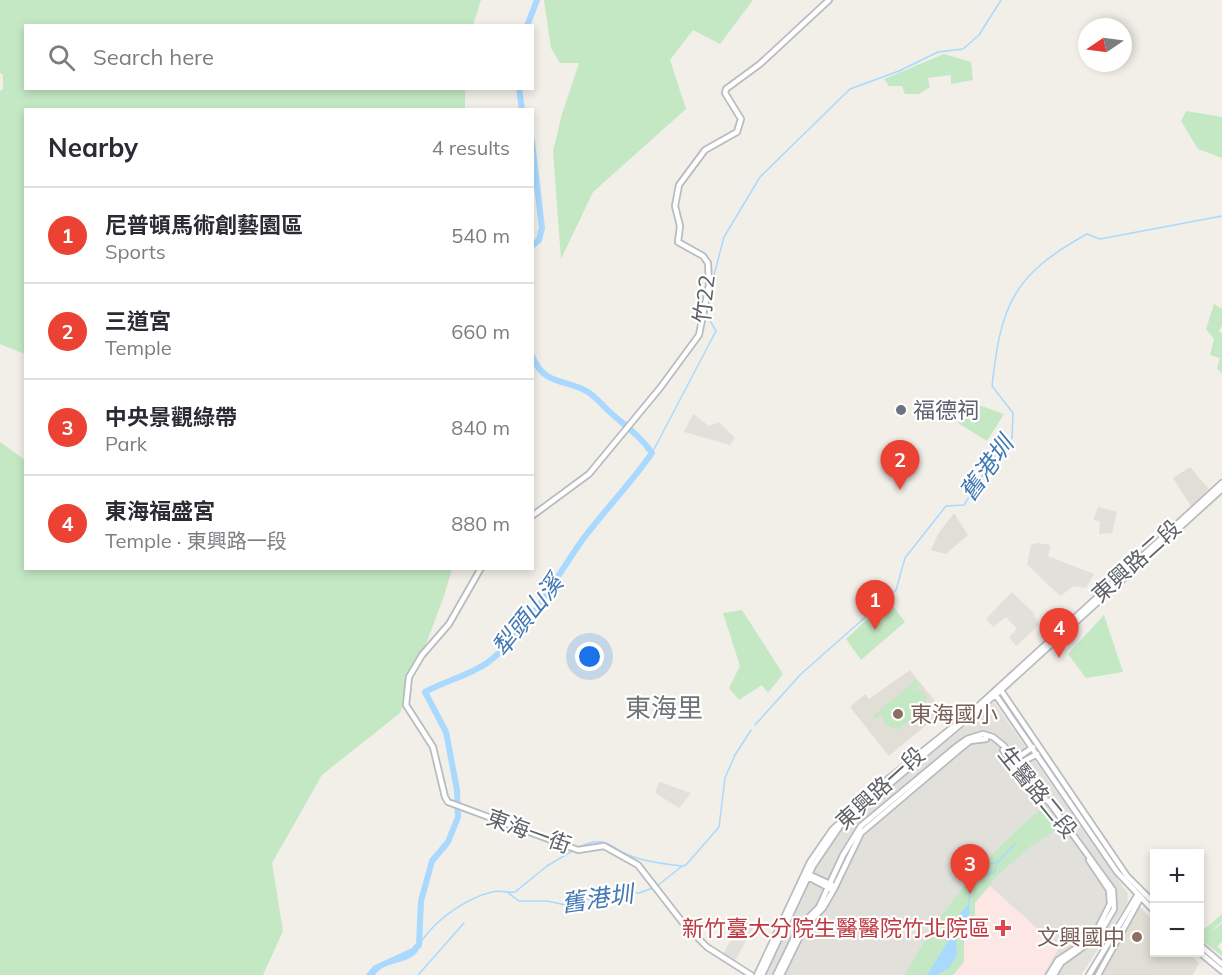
<!DOCTYPE html>
<meta charset="utf-8">
<style>
body{margin:0;font-family:Mulish,"Noto Sans TC",sans-serif;background:#f7f7f7;color:#2b2b33}
.controls{position:absolute;right:18px;bottom:18px;display:grid;overflow:hidden;border-radius:0px;box-shadow:0 3px 9px #0003}
.controls button{width:54px;height:54px;display:grid;place-items:center;padding:0;border:0;border-bottom:2px solid #e1e1e2;background:#fff;color:#2b2b33;font:30px sans-serif}
.compass{position:absolute;left:1078px;top:18px;width:54px;height:54px;border-radius:50%;background:#fff;box-shadow:0 3px 9px #0003;rotate:257deg}
.you{position:absolute;left:590px;top:657px;width:21px;height:21px;margin:-15px;border:4px solid #fff;border-radius:50%;background:#1a73e8;box-shadow:0 0 0 9px #1a73e833}
.badge{display:grid;place-items:center;width:39px;height:39px;border-radius:50%;background:#eb4233;color:#fff;font-size:20px;font-weight:700}
.pin{position:absolute;translate:-50% -50px;filter:drop-shadow(0 2px 3px #0008)}
.pin::after{content:'';position:absolute;top:32px;width:21px;height:18px;background:inherit;clip-path:polygon(0 0,100% 0,50% 100%)}
.list{margin:0;padding:0;list-style:none}
h2{display:flex;justify-content:space-between;align-items:center;height:78px;margin:0;padding:0 24px;font-size:26px}
h2 small{font-size:20px;font-weight:400;color:#7c7c81}
.list li{display:grid;grid-template-columns:39px 1fr auto;gap:18px;align-items:center;box-sizing:border-box;height:96px;padding:0 24px;border-top:2px solid #e1e1e2}
.list b{display:block;font-size:22px;white-space:nowrap}
.list p{margin:0;font-size:20px;white-space:nowrap;color:#7c7c81}
.list em{font-size:20px;font-style:normal;color:#7c7c81}
.icon{flex:none;width:33px;height:33px;fill:none;stroke:currentColor;stroke-width:2;stroke-linecap:round;stroke-linejoin:round}
.map{position:relative;flex:none;width:1222px;height:975px;overflow:hidden}
.search{position:absolute;background:#fff;box-shadow:0 3px 9px #0003;left:24px;top:24px;width:510px;height:66px;display:flex;align-items:center;gap:15px;box-sizing:border-box;padding:0 21px;border-radius:0px;color:#7c7c81;font-size:22px}
.panel{position:absolute;background:#fff;box-shadow:0 3px 9px #0003;left:24px;top:108px;width:510px;height:462px;border-radius:0px}
.map>svg:first-child{display:block}
</style>
<div class="map">
<svg width="1222" height="975" viewBox="0 0 1222 975">
<rect width="100%" height="100%" fill="#f1efe7"/>
<!-- industrial -->
<path fill="#e2e0db" d="M693 414 709 426 719 422 735 438 730 445 684 432Z
M1098 507 1117 512 1112 533 1099 534 1100 521 1093 520Z
M1037 543 1051 545 1048 556 1094 574 1086 588 1073 586 1061 596 1048 585 1027 564 1031 545Z
M1012 592 1033 612 1039 625 1016 646 1009 637 1017 629 1006 617 993 627 986 619Z
M994 702 1128 894 1127 904 1081 975H765L821 854 845 826Z
M659 782H660L691 793 679 808 655 793Z
M743 918 754 926 735 961 723 954Z"/>
<!-- education -->
<path fill="#e1ded5" d="M1190 467 1209 489 1191 506 1173 478Z
M954 513 968 535 946 554 931 550 938 534Z
M910 670 943 711 889 756 850 707 865 694 869 699Z
M1138 905 1154 921V952L1188 953 1199 963 1193 975H1098Z"/>
<!-- medical -->
<path fill="#fce7e5" d="M990 886 1059 948 1043 975H952L964 962V936L974 920 975 903Z"/>
<!-- green -->
<path fill="#c4e8c4" d="M0 0H481L473 25 26 26V88H465V109L26 110 25 354 0 344V91L3 89V75L0 73Z
M544 0H753L720 44 693 30 670 60 686 109 593 192 561 259 553 151 562 114 579 63H560L551 48Z
M944 54 971 62 973 80 951 84V75L928 78 930 87 919 94H905L902 86H889L884 79Z
M1186 111 1222 117V158L1198 149 1181 121Z
M1214 304 1222 309V325L1219 331 1222 334V373L1217 369 1220 358 1210 355 1214 339 1206 329Z
M973 403 1004 414 987 441 958 423Z
M0 442 25 460 26 568 452 569 444 596 400 713 322 775 272 863 283 931 263 975H0Z
M888 600 905 622 861 660 846 639Z
M742 610 783 674 768 693 762 685 739 700 729 688 740 666 723 613Z
M1104 615 1123 672 1086 678 1068 654Z
M916 680 920 685 915 689 921 690 927 697 923 711 899 729 886 726 881 714 875 719 873 716Z
M1046 805 1061 827 1030 847 999 874 975 902V920L964 936V962L953 975H905C940 909 988 852 1046 805Z
M1222 914V921L1210 933 1222 923V942L1217 946 1222 951V956L1200 939V933L1206 938 1201 932Z"/>
<!-- water -->
<path fill="#a9d9ff" d="M969 903 970 913 966 921H959L956 928 957 955 949 968 936 975H927L950 938 955 920Z
M420 938 423 939C417 969 387 957 375 975H366L373 966 412 948Z"/>
<g fill="none" stroke-linecap="round" stroke-linejoin="round">
<!-- stream -->
<path stroke="#a9d9ff" stroke-width="1.5" d="M708 298 724 237 760 177 850 89 899 71 938 52 963 49 979 35 1001 0
M652 453 716 331 705 312
M755 725 801 674 896 590 905 558 946 506 964 505 998 451 1012 438 1013 413 992 386C1001 304 1013 275 1087 234L1100 239 1222 216
M579 847C607 834 609 848 631 856 646 862 665 864 682 866L686 865 719 827 725 778 735 755 751 730
M987 875 989 864 997 862
M657 886 681 867
M507 892 519 901H547L566 905 614 893H639L653 888
M969 903C969 884 977 879 994 872L998 862 1015 844
M423 939C438 918 467 898 492 892 500 890 508 893 515 892L547 866 574 850
M418 975 464 923"/>
<!-- river -->
<path stroke="#a9d9ff" stroke-width="6" d="M527 26 537 0
M519 88 522 110
M532 141 542 228 539 240 532 246
M419 945 421 901 432 861 448 842 458 817 457 790 446 732 425 692C445 681 468 676 487 663 524 636 556 577 583 539 605 510 631 483 652 453 641 437 627 427 612 414 604 407 597 398 588 392 565 378 545 387 532 356"/>
<!-- secondary casing -->
<g stroke="#b8bbc0" stroke-width="8">
<path id="secondary" d="M532 516 589 474 660 388 699 335 709 285 708 263 703 256 678 242 680 226 675 206 679 185 705 150 737 132 741 119 725 93 726 89 760 64 829 0
M481 568 449 624 422 655 409 677 406 705 433 747 445 797 448 802 578 850 604 846 638 865 683 923 707 947 751 975
M1000 689 1127 876 1154 903
M995 694 1117 872 1154 911
M1003 750 1029 790 1042 799
M1013 761 1033 747
M1015 766 1037 754
M808 874 832 885
M806 876 831 889
M1200 945 1222 964
M1199 952 1222 971
M757 975 810 862 832 830 883 783 974 710 1222 483
M762 975 813 866 840 826 1001 690 1222 489
M776 975 800 926 819 907 843 855 861 826 957 746 967 739 983 734 993 737 1004 746 1032 787 1050 803 1113 890 1114 909 1098 936 1061 963 1054 975
M781 975 804 928 823 908 834 889 861 833 960 749 970 741 986 739
M1049 975 1058 960 1094 936 1110 904 1109 890 1089 860
M1089 975 1138 894
M1098 975 1141 897"/>
</g>
<!-- secondary -->
<use href="#secondary" stroke="#fff" stroke-width="4.5"/>
</g>
<!-- markers -->
<circle fill="#6b7280" stroke="#fff" stroke-width="2" cx="901" cy="410" r="6"/>
<g fill="#8d6e63" stroke="#fff" stroke-width="2">
<circle cx="898" cy="714" r="6"/>
<circle cx="1137" cy="937" r="6"/>
</g>
<path fill="#e0444e" stroke="#fff" stroke-width="2" d="M1000 919h6v6h6v6h-6v6h-6v-6h-6v-6h6z"/>
<g text-anchor="middle" dominant-baseline="central" stroke-width="4.5" stroke-linejoin="round" paint-order="stroke">
<!-- street labels -->
<g font-size="22" fill="#5e6267" stroke="#fff">
<text transform="translate(704 299) rotate(-83)">竹22</text>
<text transform="translate(1136 561) rotate(-42)">東興路二段</text>
<text transform="translate(880 788) rotate(-42)">東興路一段</text>
<text transform="translate(1038 792) rotate(51)">生醫路二段</text>
<text transform="translate(529 831) rotate(20)">東海一街</text>
</g>
<!-- worship labels -->
<g font-size="22" fill="#5b616d" stroke="#fff" text-anchor="start">
<text x="913" y="410">福德祠</text>
</g>
<!-- education labels -->
<g font-size="22" fill="#785e54" stroke="#fff" text-anchor="start">
<text x="910" y="714">東海國小</text>
<text x="1125" y="937" text-anchor="end">文興國中</text>
</g>
<!-- health labels -->
<g font-size="22" fill="#be3a42" stroke="#fff" text-anchor="end">
<text x="990" y="928">新竹臺大分院生醫醫院竹北院區</text>
</g>
<!-- water labels -->
<g font-size="24" font-style="italic" fill="#4279b3" stroke="#fff">
<text transform="translate(986 468) rotate(-54)">舊港圳</text>
<text transform="translate(527 615) rotate(-51)">犁頭山溪</text>
<text transform="translate(597 898) rotate(-8)">舊港圳</text>
</g>
<!-- quarter labels -->
<g font-size="26" fill="#6f7479" stroke="#fff">
<text x="664" y="707">東海里</text>
</g>
</g>
</svg>
<div class="controls">
<button>+</button>
<button>−</button>
</div>
<svg class="compass" viewBox="-18 -18 36 36"><path d="M0-13l5 13h-10z" fill="#e53935"/><path d="M0 13l5-13h-10z" fill="#7c7c81"/></svg>
<div class="you"></div>
<div class="pin badge" style="left:875px;top:630px">1</div>
<div class="pin badge" style="left:900px;top:490px">2</div>
<div class="pin badge" style="left:970px;top:894px">3</div>
<div class="pin badge" style="left:1059px;top:658px">4</div>
<div class="search"><svg class="icon" aria-label="search" viewBox="0 0 24 24"><circle cx="10" cy="10" r="6"/><path d="M15 15l6 6"/></svg>Search here</div>
<section class="panel">
<h2>Nearby<small>4 results</small></h2>
<ul class="list">
<li><span class="badge">1</span><div><b>尼普頓馬術創藝園區</b><p>Sports</p></div><em>540 m</em></li>
<li><span class="badge">2</span><div><b>三道宮</b><p>Temple</p></div><em>660 m</em></li>
<li><span class="badge">3</span><div><b>中央景觀綠帶</b><p>Park</p></div><em>840 m</em></li>
<li><span class="badge">4</span><div><b>東海福盛宮</b><p>Temple · 東興路一段</p></div><em>880 m</em></li>
</ul>
</section>
</div>
